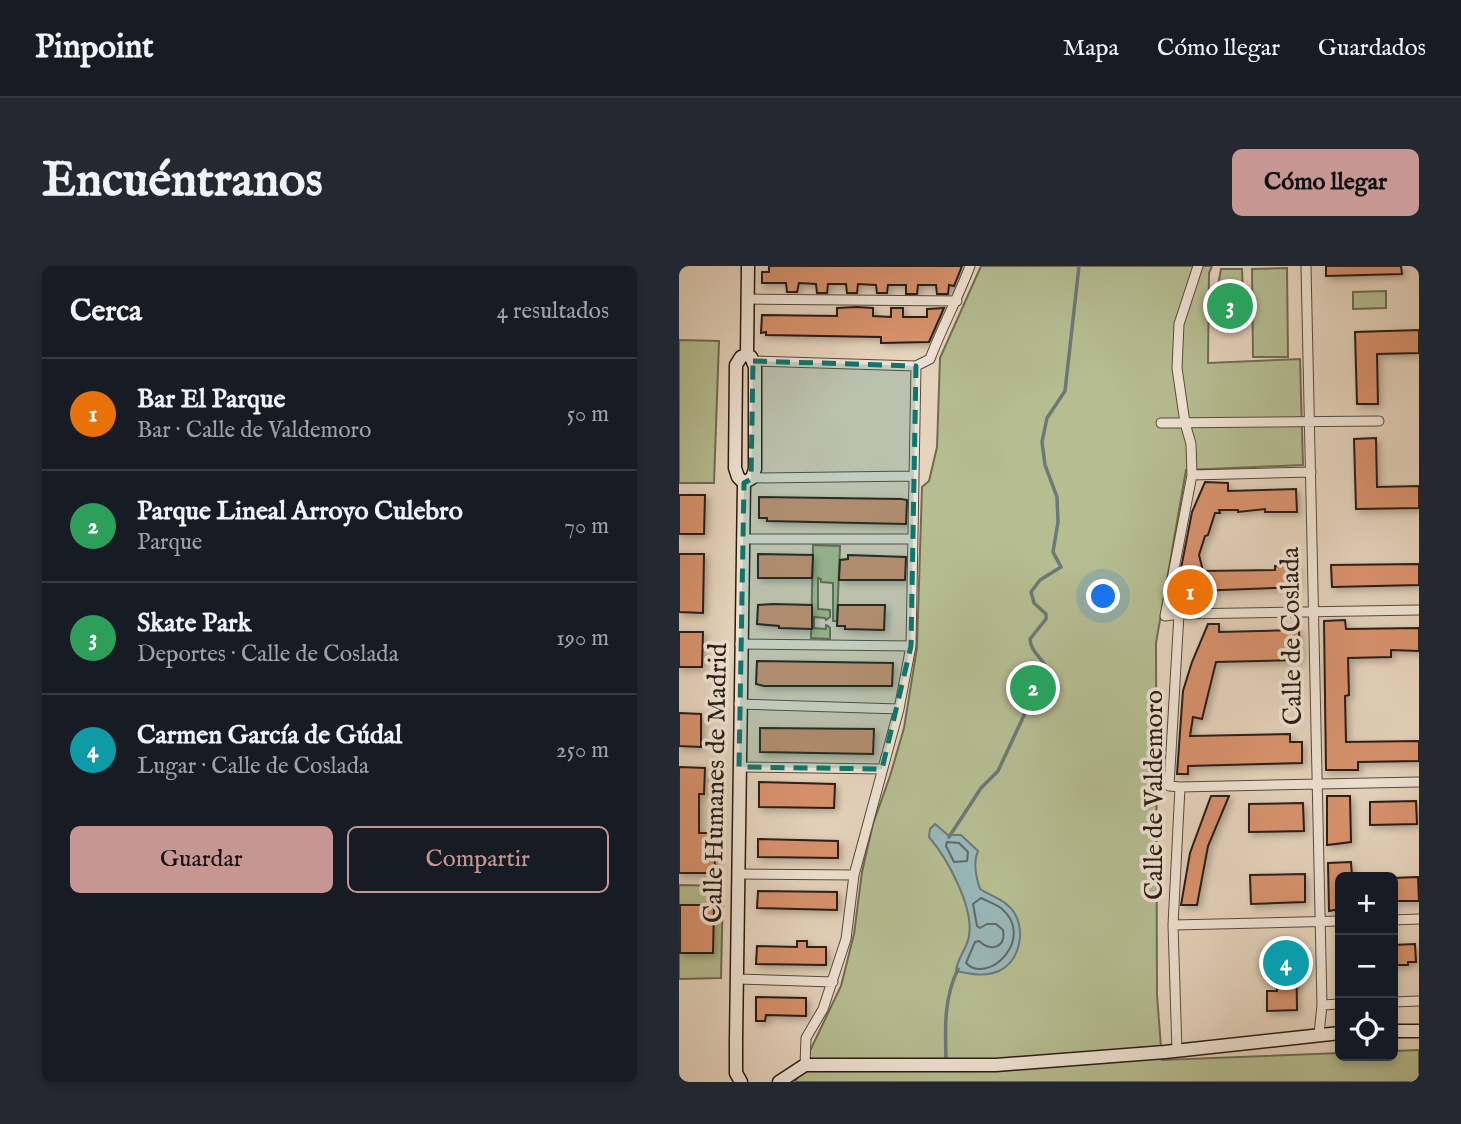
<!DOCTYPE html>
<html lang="es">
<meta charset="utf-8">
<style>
body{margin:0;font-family:"IM FELL English",serif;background:#242831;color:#f1f3f6}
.controls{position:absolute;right:21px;bottom:21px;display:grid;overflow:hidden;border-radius:10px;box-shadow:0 4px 10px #0003}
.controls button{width:63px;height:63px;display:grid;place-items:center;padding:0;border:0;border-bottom:2px solid #363941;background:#171b24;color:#f1f3f6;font:35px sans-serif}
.you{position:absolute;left:425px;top:331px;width:24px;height:24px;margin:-18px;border:5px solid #fff;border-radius:50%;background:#1a73e8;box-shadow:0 0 0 10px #1a73e833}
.badge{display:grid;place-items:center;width:46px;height:46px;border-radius:50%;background:#c59692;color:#fff;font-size:23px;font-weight:700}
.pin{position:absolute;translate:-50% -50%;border:4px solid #fff;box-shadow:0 2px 7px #0006}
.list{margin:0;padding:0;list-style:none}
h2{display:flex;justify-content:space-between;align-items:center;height:91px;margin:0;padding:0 28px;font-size:30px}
h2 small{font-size:23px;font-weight:400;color:#9ea1a6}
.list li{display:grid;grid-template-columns:46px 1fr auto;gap:21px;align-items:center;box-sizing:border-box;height:112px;padding:0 28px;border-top:2px solid #363941}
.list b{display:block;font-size:26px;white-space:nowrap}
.list p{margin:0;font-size:23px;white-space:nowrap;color:#9ea1a6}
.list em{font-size:23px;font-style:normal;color:#9ea1a6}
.actions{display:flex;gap:14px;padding:21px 28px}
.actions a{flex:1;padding:16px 0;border:2px solid #c59692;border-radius:10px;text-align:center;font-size:24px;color:#c59692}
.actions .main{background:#c59692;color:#111}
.icon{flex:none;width:38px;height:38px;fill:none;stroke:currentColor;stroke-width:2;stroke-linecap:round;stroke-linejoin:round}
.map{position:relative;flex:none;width:740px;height:816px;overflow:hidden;border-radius:10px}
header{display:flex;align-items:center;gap:42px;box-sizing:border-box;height:98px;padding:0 35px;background:#171b24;border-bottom:2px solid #363941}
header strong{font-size:33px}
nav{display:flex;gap:38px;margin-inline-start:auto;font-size:24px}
.intro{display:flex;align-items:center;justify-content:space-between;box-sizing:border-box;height:168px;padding:0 42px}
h1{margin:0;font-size:49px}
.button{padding:18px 32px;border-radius:10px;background:#c59692;color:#111;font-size:24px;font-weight:700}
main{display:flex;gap:42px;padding:0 42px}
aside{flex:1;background:#171b24;border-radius:10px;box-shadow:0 4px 10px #0003}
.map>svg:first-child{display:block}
</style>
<header>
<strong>Pinpoint</strong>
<nav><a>Mapa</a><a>Cómo llegar</a><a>Guardados</a></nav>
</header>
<div class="intro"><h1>Encuéntranos</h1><a class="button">Cómo llegar</a></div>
<main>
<aside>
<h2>Cerca<small>4 resultados</small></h2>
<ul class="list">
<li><span class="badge" style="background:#e8710a">1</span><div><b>Bar El Parque</b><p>Bar · Calle de Valdemoro</p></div><em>50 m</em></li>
<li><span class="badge" style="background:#2e9e5b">2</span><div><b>Parque Lineal Arroyo Culebro</b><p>Parque</p></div><em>70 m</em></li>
<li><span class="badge" style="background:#2e9e5b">3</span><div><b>Skate Park</b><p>Deportes · Calle de Coslada</p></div><em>190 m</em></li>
<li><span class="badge" style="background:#0f9aa8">4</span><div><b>Carmen García de Gúdal</b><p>Lugar · Calle de Coslada</p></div><em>250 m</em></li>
</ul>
<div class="actions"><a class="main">Guardar</a><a>Compartir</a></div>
</aside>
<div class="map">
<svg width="740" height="816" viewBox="0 0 740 816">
<defs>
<filter id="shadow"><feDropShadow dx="3" dy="3" stdDeviation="3.5" flood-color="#0004"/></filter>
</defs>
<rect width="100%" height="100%" fill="#e6d4bd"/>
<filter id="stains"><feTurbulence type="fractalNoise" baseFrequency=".00286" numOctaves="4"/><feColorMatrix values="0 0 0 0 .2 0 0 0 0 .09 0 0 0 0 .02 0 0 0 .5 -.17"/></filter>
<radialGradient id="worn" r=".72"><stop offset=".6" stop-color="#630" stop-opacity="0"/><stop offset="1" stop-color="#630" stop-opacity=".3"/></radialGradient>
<!-- green -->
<path fill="#b5bd91" stroke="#6f6c52" stroke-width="2" d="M302 0H533L530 7 529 97 621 93 624 199 507 204 477 377 478 729 483 794 661 787V790H714V785L740 784V816H116L162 720 175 668 183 606 194 558 211 510 225 462 238 382 243 221 250 215 258 181 261 92Z
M608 2 609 91H574L573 3Z
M542 3H563L565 55 539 56 538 25Z
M707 25V42L674 43V26Z
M0 74 40 75 35 217H0Z
M134 279 161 280 158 355H154V317L142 316V313L139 312V343L151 344V351L147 354 146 352 135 351V362L147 363V359L149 360 151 362V373L132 372Z
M0 619 44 620 42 712 0 713Z"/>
<!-- water -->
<path fill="#99b7b9" stroke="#6c7977" stroke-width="2" d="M256 558 269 569H282L299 585C294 596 297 611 301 623 313 631 328 634 336 648 346 666 341 695 320 705 306 711 292 708 277 705 278 692 288 683 290 670 295 641 268 592 250 571L251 563Z"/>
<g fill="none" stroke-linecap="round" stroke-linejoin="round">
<!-- shore -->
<path stroke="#616966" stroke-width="2" d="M268 576 280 577 289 586 288 595 275 596 267 580Z
M302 632C308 635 316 638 322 642 358 672 309 720 287 697L296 676 300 675C312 686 327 682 324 664L317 658H308L301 662 298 660 294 638Z"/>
<!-- stream -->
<path stroke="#6c7977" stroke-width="3.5" d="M270 571 302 522 319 505 355 428 370 412C370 394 352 390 351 373L367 353V348L355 337 352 326 361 314 382 301 374 286 379 256 378 231 366 199 363 176 368 152 386 125 400 0
M267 793C266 760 265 732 279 703"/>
</g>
<!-- building -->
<path fill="#d8926d" stroke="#291b13" stroke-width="2" filter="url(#shadow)" d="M90 0H283L275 20 270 19 269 28H258L257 19H239L238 28H227V19H209L208 27H198L197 19 179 18 178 27H168L167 18H149L148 27H138L137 18 120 17 118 26H108L107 17H83V6H90Z
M647 0H722L723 8 647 10Z
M178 41 194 42V50L212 51V42H224V51H248V43L265 42 250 76 202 77V71L87 69V66L82 67 83 49 158 50V42Z
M740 64V87L698 88 699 138H678L676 66Z
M697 172 698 221 740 220V242L677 243 675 173Z
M526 216 549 217V225L617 223 618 246H586V243L559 246V244H540L541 247H536L529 269 526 270 520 289 524 305 596 304V300L618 301V321L517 325V333H496L513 246Z
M0 229H26L25 268H0Z
M80 231 222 233 228 234 227 258 88 255V252H80Z
M0 288H25L24 347 0 346Z
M79 288 134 289 133 312H79Z
M169 289 227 291 226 314H160L161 294 169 293Z
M740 298V319L653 321 652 299Z
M94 338 133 339V363L100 362V360L78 358 79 339Z
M159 339H206L205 364 166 363V360H158Z
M666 354 667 363 740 362V385L712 384V391L669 392 670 429 666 430 667 476 740 475V495L679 496V504H647L645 355Z
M529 358H540V366L620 364 621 394 537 396 523 453 514 451 511 470 611 468V476H623V497L509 500V508H498L504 425 513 396Z
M0 366H24L23 401H0Z
M78 395 214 397 213 420H85L77 418Z
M0 447 22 448V481L0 480Z
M81 462 195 463 194 488 81 486Z
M0 501 26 502 25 528H20V567H35L36 607H0Z
M80 516 156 518 155 542 80 541Z
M532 530H550L529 580 518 639H502L511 587Z
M648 530H671L672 576 648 579Z
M737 535 738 558 691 559V536Z
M624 537 625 565 570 566V538Z
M79 573 159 575V592L79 591Z
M672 596 673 611H661V643L650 645 649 597Z
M626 608V636L572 638 571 609Z
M739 611 740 635H714V612Z
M79 625 158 626V644L78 642Z
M1 639H35L34 687H1Z
M118 675H128V681H147V699L77 698 78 680 118 681Z
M597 675H617L618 744 588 745V725H598Z
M736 678 737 696H729V699H714V679Z
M77 731 127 732V750L87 749 86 755H77Z"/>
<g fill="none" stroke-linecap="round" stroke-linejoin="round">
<!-- street casing -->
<g stroke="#58493e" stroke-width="11">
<path id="street" d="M627 0 643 739 640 768
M69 33 278 35
M74 95 237 100
M482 157 700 155
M513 209 632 206
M73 212 235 210
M63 273H234
M500 348 740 344
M61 378 232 380
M60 438 220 443
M60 501 203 503
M501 521 740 516
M60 608 175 609
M714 654 740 653
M494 659 661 655
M58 713 154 716
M714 736 740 735
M643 739 661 738
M498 785 494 659 501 521 490 520 500 348 486 350 513 209 512 178 506 157 498 102 500 58 519 0
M126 799 127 772 144 743 167 673 175 609 220 443 232 380 237 100 251 93C263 61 279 32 291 0"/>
</g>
<!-- secondary casing -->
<g stroke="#291b13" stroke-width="15">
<path id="secondary" d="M68 88 69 0
M714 765H740
M62 816 57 807V773L65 217 59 211 56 202 57 99 62 91 68 88 72 91 76 101V203L73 212 65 217
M100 816 126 799H317L486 786 661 767"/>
</g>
<!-- street -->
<use href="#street" stroke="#efe3d4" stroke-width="9"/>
<!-- secondary -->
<use href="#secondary" stroke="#efe3d4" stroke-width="12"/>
</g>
<!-- marked area -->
<path fill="#0f766e" fill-opacity="0.2" stroke="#0f766e" stroke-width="5" stroke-dasharray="14 9" stroke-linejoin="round" d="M74 95 237 100 232 380 203 503 60 501 65 217 72 213Z"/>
<g text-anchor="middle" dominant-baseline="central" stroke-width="7" stroke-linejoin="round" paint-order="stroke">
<!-- street labels -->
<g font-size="26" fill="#291b13" stroke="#efe3d4">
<text transform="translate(613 370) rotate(-91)">Calle de Coslada</text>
<text transform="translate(37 517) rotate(-89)">Calle Humanes de Madrid</text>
<text transform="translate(475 529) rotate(-90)">Calle de Valdemoro</text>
</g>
</g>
<rect width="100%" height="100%" filter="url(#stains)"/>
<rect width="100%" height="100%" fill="url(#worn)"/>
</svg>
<div class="controls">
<button>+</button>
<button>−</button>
<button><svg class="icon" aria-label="locate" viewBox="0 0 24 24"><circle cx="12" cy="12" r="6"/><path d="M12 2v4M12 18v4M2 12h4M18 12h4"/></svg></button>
</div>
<div class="you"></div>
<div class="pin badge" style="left:511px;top:326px;background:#e8710a">1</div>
<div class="pin badge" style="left:354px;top:422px;background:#2e9e5b">2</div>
<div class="pin badge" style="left:551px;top:40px;background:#2e9e5b">3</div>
<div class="pin badge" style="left:607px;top:697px;background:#0f9aa8">4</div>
</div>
</main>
